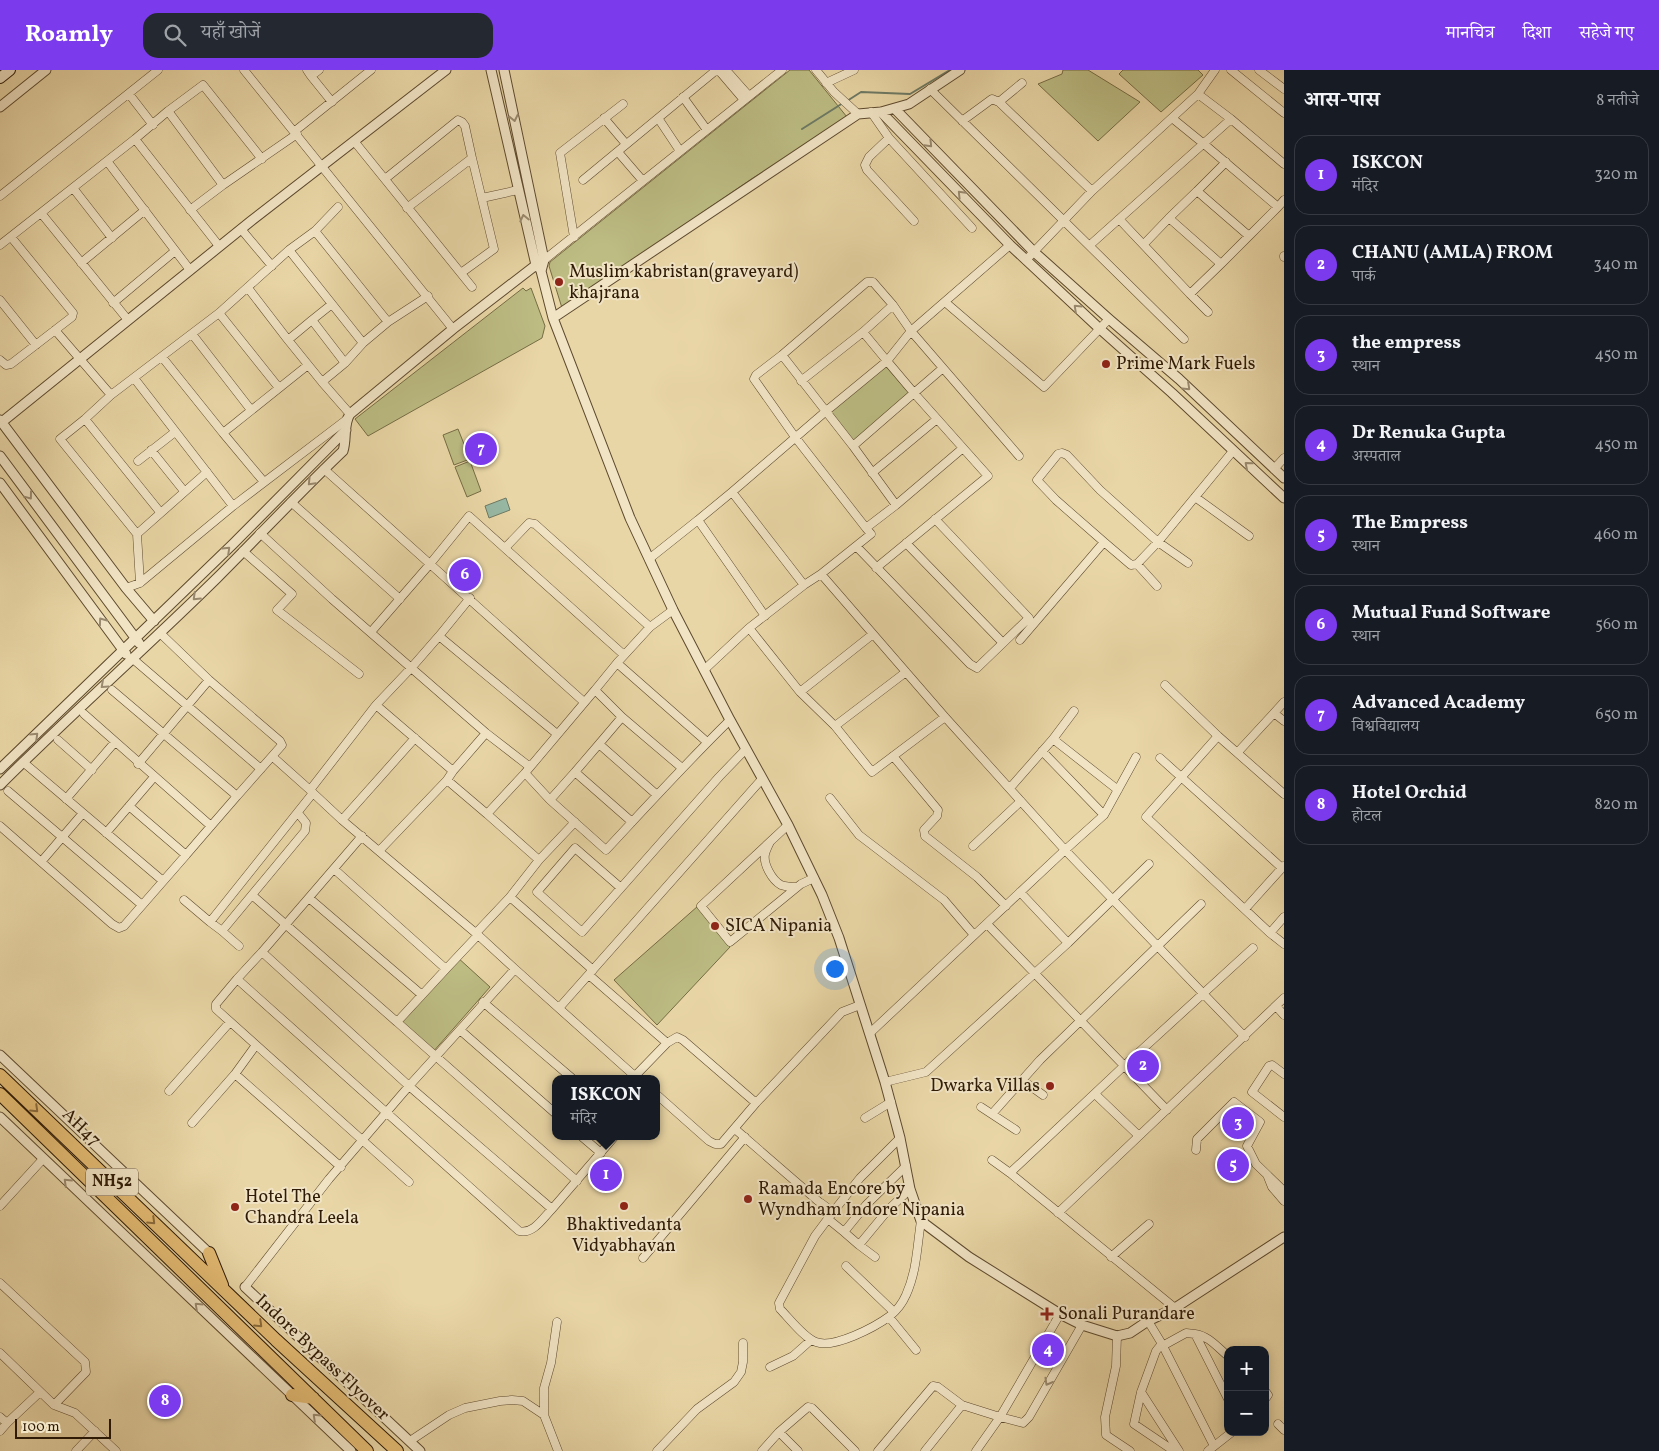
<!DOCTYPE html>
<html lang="hi">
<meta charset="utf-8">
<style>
body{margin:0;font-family:Vollkorn,"Noto Serif Devanagari",serif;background:#242831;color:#f1f3f6}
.controls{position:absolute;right:15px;bottom:15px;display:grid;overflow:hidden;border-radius:10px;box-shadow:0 2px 12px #0003}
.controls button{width:45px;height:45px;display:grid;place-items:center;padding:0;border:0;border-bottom:1px solid #363941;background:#171b24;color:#f1f3f6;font:25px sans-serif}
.scale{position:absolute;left:15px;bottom:12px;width:96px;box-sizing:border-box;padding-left:5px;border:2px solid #2f1b06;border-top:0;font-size:14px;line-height:18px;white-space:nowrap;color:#2f1b06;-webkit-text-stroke:4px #f1e4c5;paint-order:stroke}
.you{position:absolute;left:834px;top:898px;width:18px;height:18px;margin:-12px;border:4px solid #fff;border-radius:50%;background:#1a73e8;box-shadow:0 0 0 8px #1a73e833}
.badge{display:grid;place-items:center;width:32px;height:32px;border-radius:50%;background:#7c3aed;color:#fff;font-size:16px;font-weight:700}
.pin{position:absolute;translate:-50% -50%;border:2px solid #fff;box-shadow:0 1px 5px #0006}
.popup{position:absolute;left:552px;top:1005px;width:108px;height:65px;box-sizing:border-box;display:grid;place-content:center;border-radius:10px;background:#171b24;filter:drop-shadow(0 1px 4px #0005);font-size:16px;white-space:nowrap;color:#9ea1a6}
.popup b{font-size:19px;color:#f1f3f6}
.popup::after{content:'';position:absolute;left:50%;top:100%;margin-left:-10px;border:10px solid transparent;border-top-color:#171b24}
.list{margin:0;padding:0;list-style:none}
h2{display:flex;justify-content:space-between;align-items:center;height:65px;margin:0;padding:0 20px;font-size:21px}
h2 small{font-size:16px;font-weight:400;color:#9ea1a6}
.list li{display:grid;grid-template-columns:32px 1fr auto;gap:15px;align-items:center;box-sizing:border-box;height:80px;margin:0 10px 10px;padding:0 10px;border:1px solid #363941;border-radius:15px}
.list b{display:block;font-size:19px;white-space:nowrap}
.list p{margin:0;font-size:16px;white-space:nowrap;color:#9ea1a6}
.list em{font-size:16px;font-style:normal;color:#9ea1a6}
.icon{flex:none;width:28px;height:28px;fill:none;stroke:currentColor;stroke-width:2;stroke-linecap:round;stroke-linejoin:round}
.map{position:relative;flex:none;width:1284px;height:1381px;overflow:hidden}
header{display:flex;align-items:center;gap:30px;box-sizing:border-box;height:70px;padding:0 25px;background:#7c3aed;color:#fff}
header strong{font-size:24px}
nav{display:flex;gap:28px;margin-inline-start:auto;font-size:18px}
.search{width:350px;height:45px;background:#242831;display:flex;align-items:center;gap:12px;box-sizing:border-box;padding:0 18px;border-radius:15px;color:#9ea1a6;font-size:19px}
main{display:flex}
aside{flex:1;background:#171b24}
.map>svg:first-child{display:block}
</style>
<header>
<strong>Roamly</strong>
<div class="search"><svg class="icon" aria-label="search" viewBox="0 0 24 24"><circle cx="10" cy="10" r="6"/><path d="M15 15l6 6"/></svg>यहाँ खोजें</div>
<nav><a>मानचित्र</a><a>दिशा</a><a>सहेजे गए</a></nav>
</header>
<main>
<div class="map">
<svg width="1284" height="1381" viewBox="0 0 1284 1381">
<rect width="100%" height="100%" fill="#e9d6a6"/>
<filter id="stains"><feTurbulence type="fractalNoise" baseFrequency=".004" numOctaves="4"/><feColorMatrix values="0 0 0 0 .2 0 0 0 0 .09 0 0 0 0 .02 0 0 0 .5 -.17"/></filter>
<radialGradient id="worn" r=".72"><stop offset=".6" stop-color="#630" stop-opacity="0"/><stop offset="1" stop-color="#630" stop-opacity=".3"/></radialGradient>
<!-- green -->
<path fill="#bcbc83" stroke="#766c44" d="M790 0H809L847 47 830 60 753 108 562 238 549 196 550 192Z
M1063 0H1088L1140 32 1098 71 1038 14 1062 4Z
M1123 0H1198L1203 5 1161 42 1119 4Z
M523 218 526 221 531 218 545 256 542 268 368 366 355 349Z
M882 292 909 323 851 373 824 339Z
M458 359 470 389 454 395 443 365Z
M470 391 481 421 467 427 455 397Z
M698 836 730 877 657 955 614 910Z
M456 886 490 917 432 983 396 953Z"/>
<!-- water -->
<path fill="#97b9a5" stroke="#6d7a65" d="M506 428 510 440 489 448 485 436Z"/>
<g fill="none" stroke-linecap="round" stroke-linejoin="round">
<!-- stream -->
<path stroke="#6d7a65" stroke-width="2" d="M847 31 861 22 910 24 950 0
M802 59 843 33"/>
<!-- minor casing -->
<g stroke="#5e4a2e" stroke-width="9">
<path id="minor" d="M244 0 453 259
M307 0 311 6 319 0
M726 0 749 26
M816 0 834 22 858 44
M1231 0 1284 43
M1259 0 1284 19
M311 6 332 32
M826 13 854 0
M1022 13 999 32 1092 121
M930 19 1184 269
M129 24 153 55
M1198 24 1231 49
M683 27 707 60
M168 41 203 15 262 89
M871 42 889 68 972 158
M604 48 626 74
M658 48 680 81
M1172 48 1204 74 1278 137 1284 130
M962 51 992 29 999 32
M295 61 371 0
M889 68 869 87 865 95 867 100 914 151
M135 69 219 176
M354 71 472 217
M618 82 643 111
M107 91 190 200
M385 109 458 50 462 52 465 56 472 88
M583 110 714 2 718 1 721 3 744 30
M73 118 112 168
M1197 121 1226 92
M0 126 158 0
M482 128 518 120
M338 137 315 161 388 252
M407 138 472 88 494 179 461 203
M190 140 223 115
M41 143 128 250
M1119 149 1190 224
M241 159 272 196
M574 167 560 83 623 34
M1144 174 1169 148
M0 175 135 69 168 41 223 115 297 64
M1090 175 1231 49 1284 94
M289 180 363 273
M1284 186V187
M544 190 782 0
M1026 190 1092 121 1198 24 1215 0
M81 193 145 140
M1221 194 1249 166
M248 218 288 270
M0 230 36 275
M945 232 1044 317 1109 249
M113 233 175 181
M893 235 873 212H867L782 285 756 305 754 309 795 367 866 458 896 435
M1208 242 1190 224 1221 194 1169 148 1197 121 1249 166 1278 137
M219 243 279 318
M312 250 332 234
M55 260 111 325
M192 264 251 340
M782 285 853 376 896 435 963 378 988 406 876 498
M162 287 223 363
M0 290 6 295 11 294 72 247 73 243 11 167
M943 298 914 323 963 378
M134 308 233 436
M801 311 863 262 893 235 911 261 1019 386
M322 312 288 270 312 250 345 293
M350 344 322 312 345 293 363 273 388 252 428 226
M85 349 160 442
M853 376 914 323 887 291 911 261 1010 175
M151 380 184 421
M138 391 175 362
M324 399 430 494 469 446 624 585
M1274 399 1284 388
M872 403 937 349
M264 412 223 363 308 295
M732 422 698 450 765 546
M1195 427 1249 466
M291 432 400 529
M935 449 1029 548 977 598 970 594 856 476 821 504 945 647 1065 780 1245 967
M260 463 332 529 486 663 530 697
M137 464 207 402
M1104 472 1056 430 1037 410 1058 384 1062 383 1067 385 1100 420 1158 472 1188 493
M906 473 1003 573
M856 476 871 464 866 458
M505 478 529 453 535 454 650 557 617 593
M243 481 292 524 277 540 359 604
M649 489 698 450
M1137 494 1158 472 1233 381
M140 513 137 464 60 369 85 349 111 325 219 243 289 180 315 161
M804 515 821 504
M126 518 140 513 233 436 346 350
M470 528 439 566 557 664
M650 557 673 540
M749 558 800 622 835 656 872 702 945 647
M371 562 430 494 584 632
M1020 570 1104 472 1131 495 1137 494 1157 516
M133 589 261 699
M704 600 749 558 804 515 732 422 825 342 887 291 863 262
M1165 615 1218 666
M112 620 237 726 282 675 280 671 209 610 160 563
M595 620 617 593 707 672
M800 622 873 564
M376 635 412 597 439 566
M1274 643 1284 632
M84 644 211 756 237 726
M835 656 906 602
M1053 669 1118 720
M58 670 92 700
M599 674 622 647 682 698
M1042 681 1104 745
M1238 682 1274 643 1284 651
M893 686 938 740 937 746 924 760 925 766 977 807 1006 836
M273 687 310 720 376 635 453 701 447 710 487 744 525 703
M1160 688 1282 798 1284 796
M23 692 163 811
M138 694 209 610
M453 701 486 663
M575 702 599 674 657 725
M1010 718 1053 669 1074 641
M8 721 142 835
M1284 724 1218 666 1146 747 1270 863 1284 847
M830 728 859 765 944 830 974 865
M66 729 115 672
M550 730 525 703 595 620 622 647
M129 736 186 785 211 756
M298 743 306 753 305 761 222 861 210 852 313 723 342 750 478 865
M487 744 539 790
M342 750 415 668
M575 752 539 790 510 827 593 900
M632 752 575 702 550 730 606 780C647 736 687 692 730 650
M788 755 701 836 730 872 801 814 814 808
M0 756 112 854 119 858 124 856 186 785
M106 763 154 707
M362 766 262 882 409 1016 515 899 638 1009
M770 772C768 776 766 780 765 784 763 794 772 810 781 815 787 817 792 817 797 817
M973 776 1021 731
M379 781 447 710
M41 792 83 743
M334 799 446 899 478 865 515 899
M621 818 575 778 537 822 582 862 719 707 746 679
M1020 822 1068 873
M252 825 397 952
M309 828 422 925 397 952 577 1111
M184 830 210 852
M1245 839 1282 798
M987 854 1167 1040
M222 861 239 876
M476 863 510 827
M1270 863 1284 874
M262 882 237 909 216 934V939L409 1112
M589 905 667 973
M237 909 519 1161C533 1165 543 1148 552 1139
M422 925 446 899
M483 932 573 1009
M1276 936 1284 945
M559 938 762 709
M460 960 556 1044
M870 963 1065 780 1104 745 1136 687
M256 975 235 1004 341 1097
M1284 1004 1272 995 1269 996 1252 1022 1284 1047
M635 1006 667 973 677 967 683 970 756 1033
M1022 1010 1043 1025
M885 1012 926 1002 1068 873 1149 794
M169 1021 230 952
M656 1024 709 1071 715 1074H721L756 1033 842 942 860 935
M1095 1024 1139 1066
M981 1037 1016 1060
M992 1044 1040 990 1201 834
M865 1048 891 1032
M192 1053 235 1004
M735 1059 818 1131
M581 1066 601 1083
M900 1068 860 1108 833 1142 815 1166 779 1233 780 1239C789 1248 804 1268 816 1272 834 1279 875 1257 890 1246 896 1241 903 1232 906 1225 917 1201 917 1176 921 1151
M1196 1080 1197 1069 1234 1032 1260 1052 1247 1076 1256 1094 1284 1121
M992 1090 1010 1103
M906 1096 866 1135 844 1162 859 1175 888 1140 910 1119
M1268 1107 1272 1117 1284 1131
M821 1133 833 1142
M0 1136 43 1089
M1058 1143 1284 928
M828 1149 844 1162
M859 1175 875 1187
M1111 1187 1149 1154
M643 1188 745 1067
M846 1196 894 1242
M0 1213 85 1292 86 1302 54 1335
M245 1217 329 1109 409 1016 552 1139 615 1066
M1175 1238 1010 1103 1125 995 1253 878
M889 1247 916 1280
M1148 1251 1162 1274
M1195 1264C1209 1266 1217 1277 1228 1286
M1117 1266 1116 1296 1105 1347 1106 1365 1130 1381
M1166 1274 1186 1263 1195 1264 1228 1329
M1160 1276 1156 1281 1141 1322 1134 1354 1174 1381
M1165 1280 1214 1376
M0 1283 54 1335 75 1343 116 1381
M770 1297 793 1286 811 1270
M1265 1321 1268 1325 1265 1329
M1141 1322 1179 1381
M544 1345V1318L551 1293 557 1252
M0 1347 7 1353 0 1361
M7 1353 40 1322
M1278 1354 1284 1360
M779 1362 798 1381
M410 1371 449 1345 465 1338 500 1331 512 1330 523 1331 544 1345 558 1381
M76 1381 95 1361
M657 1381 697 1339 734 1312 741 1302 743 1292V1273
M762 1381 779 1362 808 1337 812 1338 855 1381
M878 1381 933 1316 938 1317 962 1335 1000 1347 1023 1353 1029 1347 1082 1255
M925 1381 962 1335
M976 1381 1000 1347 1060 1244
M1208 1381 1232 1362"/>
</g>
<!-- tertiary casing -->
<g stroke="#5e4a2e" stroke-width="11">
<path id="tertiary" d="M491 0 536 195 539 198
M504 0 544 190 541 201 553 248 630 448 673 540 730 650 788 755 822 825 839 868 885 1012 900 1068 910 1119 921 1151 969 1187 1060 1244 1082 1255 1117 1266 1130 1263 1148 1251 1175 1238 1284 1167
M0 37 46 0
M895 39 1033 181 1109 249 1179 309 1284 408
M881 42 1010 175 1100 259 1172 323 1284 428
M553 248 858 44 881 42 909 34 960 0
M0 350 126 518 154 551
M2 352 251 151 446 0
M0 386 139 573
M0 413 126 584
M0 699 233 474 346 360
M0 715C71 644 146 578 217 508 259 466 300 422 343 381 347 369 343 354 350 344L453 259 536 195 544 190
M0 985 209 1183
M0 1047 351 1381
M245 1217 420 1381"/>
</g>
<!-- secondary casing -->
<g stroke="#2f1b06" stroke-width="12">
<path id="secondary" d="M0 8 10 0"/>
</g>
<!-- trunk casing -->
<g stroke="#2f1b06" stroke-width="14">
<path id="trunk" d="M0 1005 276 1270 397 1381
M0 1024 367 1381
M209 1183 222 1215
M292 1325 313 1328"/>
</g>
<!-- minor -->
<use href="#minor" stroke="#f1e4c5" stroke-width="8"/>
<!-- tertiary -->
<use href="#tertiary" stroke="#f1e4c5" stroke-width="9"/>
<!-- secondary -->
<use href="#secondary" stroke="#f1e4c5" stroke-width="10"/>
<!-- trunk -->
<use href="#trunk" stroke="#e4bb73" stroke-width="12"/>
</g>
<!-- one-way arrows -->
<defs><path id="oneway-chevron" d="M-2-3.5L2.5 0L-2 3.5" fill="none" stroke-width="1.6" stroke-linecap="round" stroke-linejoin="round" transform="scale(1.25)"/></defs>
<g stroke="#9a8a6f">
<use href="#oneway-chevron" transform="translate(514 48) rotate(78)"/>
<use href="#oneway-chevron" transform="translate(929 74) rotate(46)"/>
<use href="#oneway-chevron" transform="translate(961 124) rotate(-134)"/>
<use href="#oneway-chevron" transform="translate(524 148) rotate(-103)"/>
<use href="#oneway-chevron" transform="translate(1077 238) rotate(-137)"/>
<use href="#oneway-chevron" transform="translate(1187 317) rotate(43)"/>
<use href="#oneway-chevron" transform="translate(1248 395) rotate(-139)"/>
<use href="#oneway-chevron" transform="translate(311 412) rotate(134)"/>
<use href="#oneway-chevron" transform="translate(29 426) rotate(53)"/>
<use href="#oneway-chevron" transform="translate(227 480) rotate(-44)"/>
<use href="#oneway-chevron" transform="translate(196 527) rotate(136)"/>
<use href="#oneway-chevron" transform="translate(102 551) rotate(-126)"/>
<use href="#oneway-chevron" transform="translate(104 615) rotate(138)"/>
<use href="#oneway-chevron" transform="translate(35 666) rotate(-44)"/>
<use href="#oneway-chevron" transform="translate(67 1112) rotate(-136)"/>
<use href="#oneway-chevron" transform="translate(198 1236) rotate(-137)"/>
<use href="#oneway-chevron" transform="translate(1048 1312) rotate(120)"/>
<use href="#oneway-chevron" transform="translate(316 1347) rotate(-137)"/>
</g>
<g stroke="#8a6b3c">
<use href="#oneway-chevron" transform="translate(35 1039) rotate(44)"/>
<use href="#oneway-chevron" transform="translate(152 1151) rotate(44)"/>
<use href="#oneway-chevron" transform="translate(259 1254) rotate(44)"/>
</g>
<!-- markers -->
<g fill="#8f2418" stroke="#f1e4c5" stroke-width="2">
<circle cx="559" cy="212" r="5"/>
<circle cx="1106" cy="294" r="5"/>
<circle cx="715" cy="856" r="5"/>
<circle cx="1050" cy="1016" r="5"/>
<circle cx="748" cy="1129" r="5"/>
<circle cx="624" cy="1136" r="5"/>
<circle cx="235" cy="1137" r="5"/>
<path d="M1044.5 1236.5h5v5h5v5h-5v5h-5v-5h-5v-5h5z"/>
</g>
<g text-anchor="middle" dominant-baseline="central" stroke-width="4" stroke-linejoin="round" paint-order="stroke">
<!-- shield labels -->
<rect fill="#f1e4c5" stroke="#69573f" stroke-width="1" x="86" y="1098.5" width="52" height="27" rx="4"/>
<g font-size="16" font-weight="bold" fill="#2f1b06">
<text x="112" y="1112">NH52</text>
</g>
<!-- poi labels -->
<g font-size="18" fill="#2f1b06" stroke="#f1e4c5" text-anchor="start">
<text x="569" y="202">Muslim kabristan(graveyard)<tspan x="569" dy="21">khajrana</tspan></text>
<text x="1116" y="294">Prime Mark Fuels</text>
<text x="725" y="856">SICA Nipania</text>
<text x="1040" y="1016" text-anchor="end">Dwarka Villas</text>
<text x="758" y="1119">Ramada Encore by<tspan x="758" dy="21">Wyndham Indore Nipania</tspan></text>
<text x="245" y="1127">Hotel The<tspan x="245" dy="21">Chandra Leela</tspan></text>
<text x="624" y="1155" text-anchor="middle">Bhaktivedanta<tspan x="624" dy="21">Vidyabhavan</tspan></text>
<text x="1058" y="1244">Sonali Purandare</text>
</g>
<!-- street labels -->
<g font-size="18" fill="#2f1b06" stroke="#f1e4c5">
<text transform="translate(81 1058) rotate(44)">AH47</text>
<text transform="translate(322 1288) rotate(43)">Indore Bypass Flyover</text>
</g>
</g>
<rect width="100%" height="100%" filter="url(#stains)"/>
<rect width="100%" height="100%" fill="url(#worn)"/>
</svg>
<div class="controls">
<button>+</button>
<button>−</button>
</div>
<div class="scale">100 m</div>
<div class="you"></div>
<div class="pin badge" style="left:606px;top:1105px">1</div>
<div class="popup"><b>ISKCON</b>मंदिर</div>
<div class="pin badge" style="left:1143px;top:996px">2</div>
<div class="pin badge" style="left:1238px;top:1053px">3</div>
<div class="pin badge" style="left:1048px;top:1280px">4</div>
<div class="pin badge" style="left:1233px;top:1095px">5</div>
<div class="pin badge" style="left:465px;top:505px">6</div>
<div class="pin badge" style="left:481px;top:379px">7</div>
<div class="pin badge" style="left:165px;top:1331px">8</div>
</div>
<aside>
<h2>आस-पास<small>8 नतीजे</small></h2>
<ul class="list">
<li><span class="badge">1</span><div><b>ISKCON</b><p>मंदिर</p></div><em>320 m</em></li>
<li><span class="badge">2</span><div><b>CHANU (AMLA) FROM</b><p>पार्क</p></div><em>340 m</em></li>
<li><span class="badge">3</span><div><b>the empress</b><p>स्थान</p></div><em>450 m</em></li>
<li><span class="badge">4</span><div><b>Dr Renuka Gupta</b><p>अस्पताल</p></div><em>450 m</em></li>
<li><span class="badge">5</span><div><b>The Empress</b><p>स्थान</p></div><em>460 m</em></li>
<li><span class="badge">6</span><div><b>Mutual Fund Software</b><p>स्थान</p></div><em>560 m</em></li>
<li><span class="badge">7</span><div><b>Advanced Academy</b><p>विश्वविद्यालय</p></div><em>650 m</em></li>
<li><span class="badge">8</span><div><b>Hotel Orchid</b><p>होटल</p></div><em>820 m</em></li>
</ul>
</aside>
</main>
